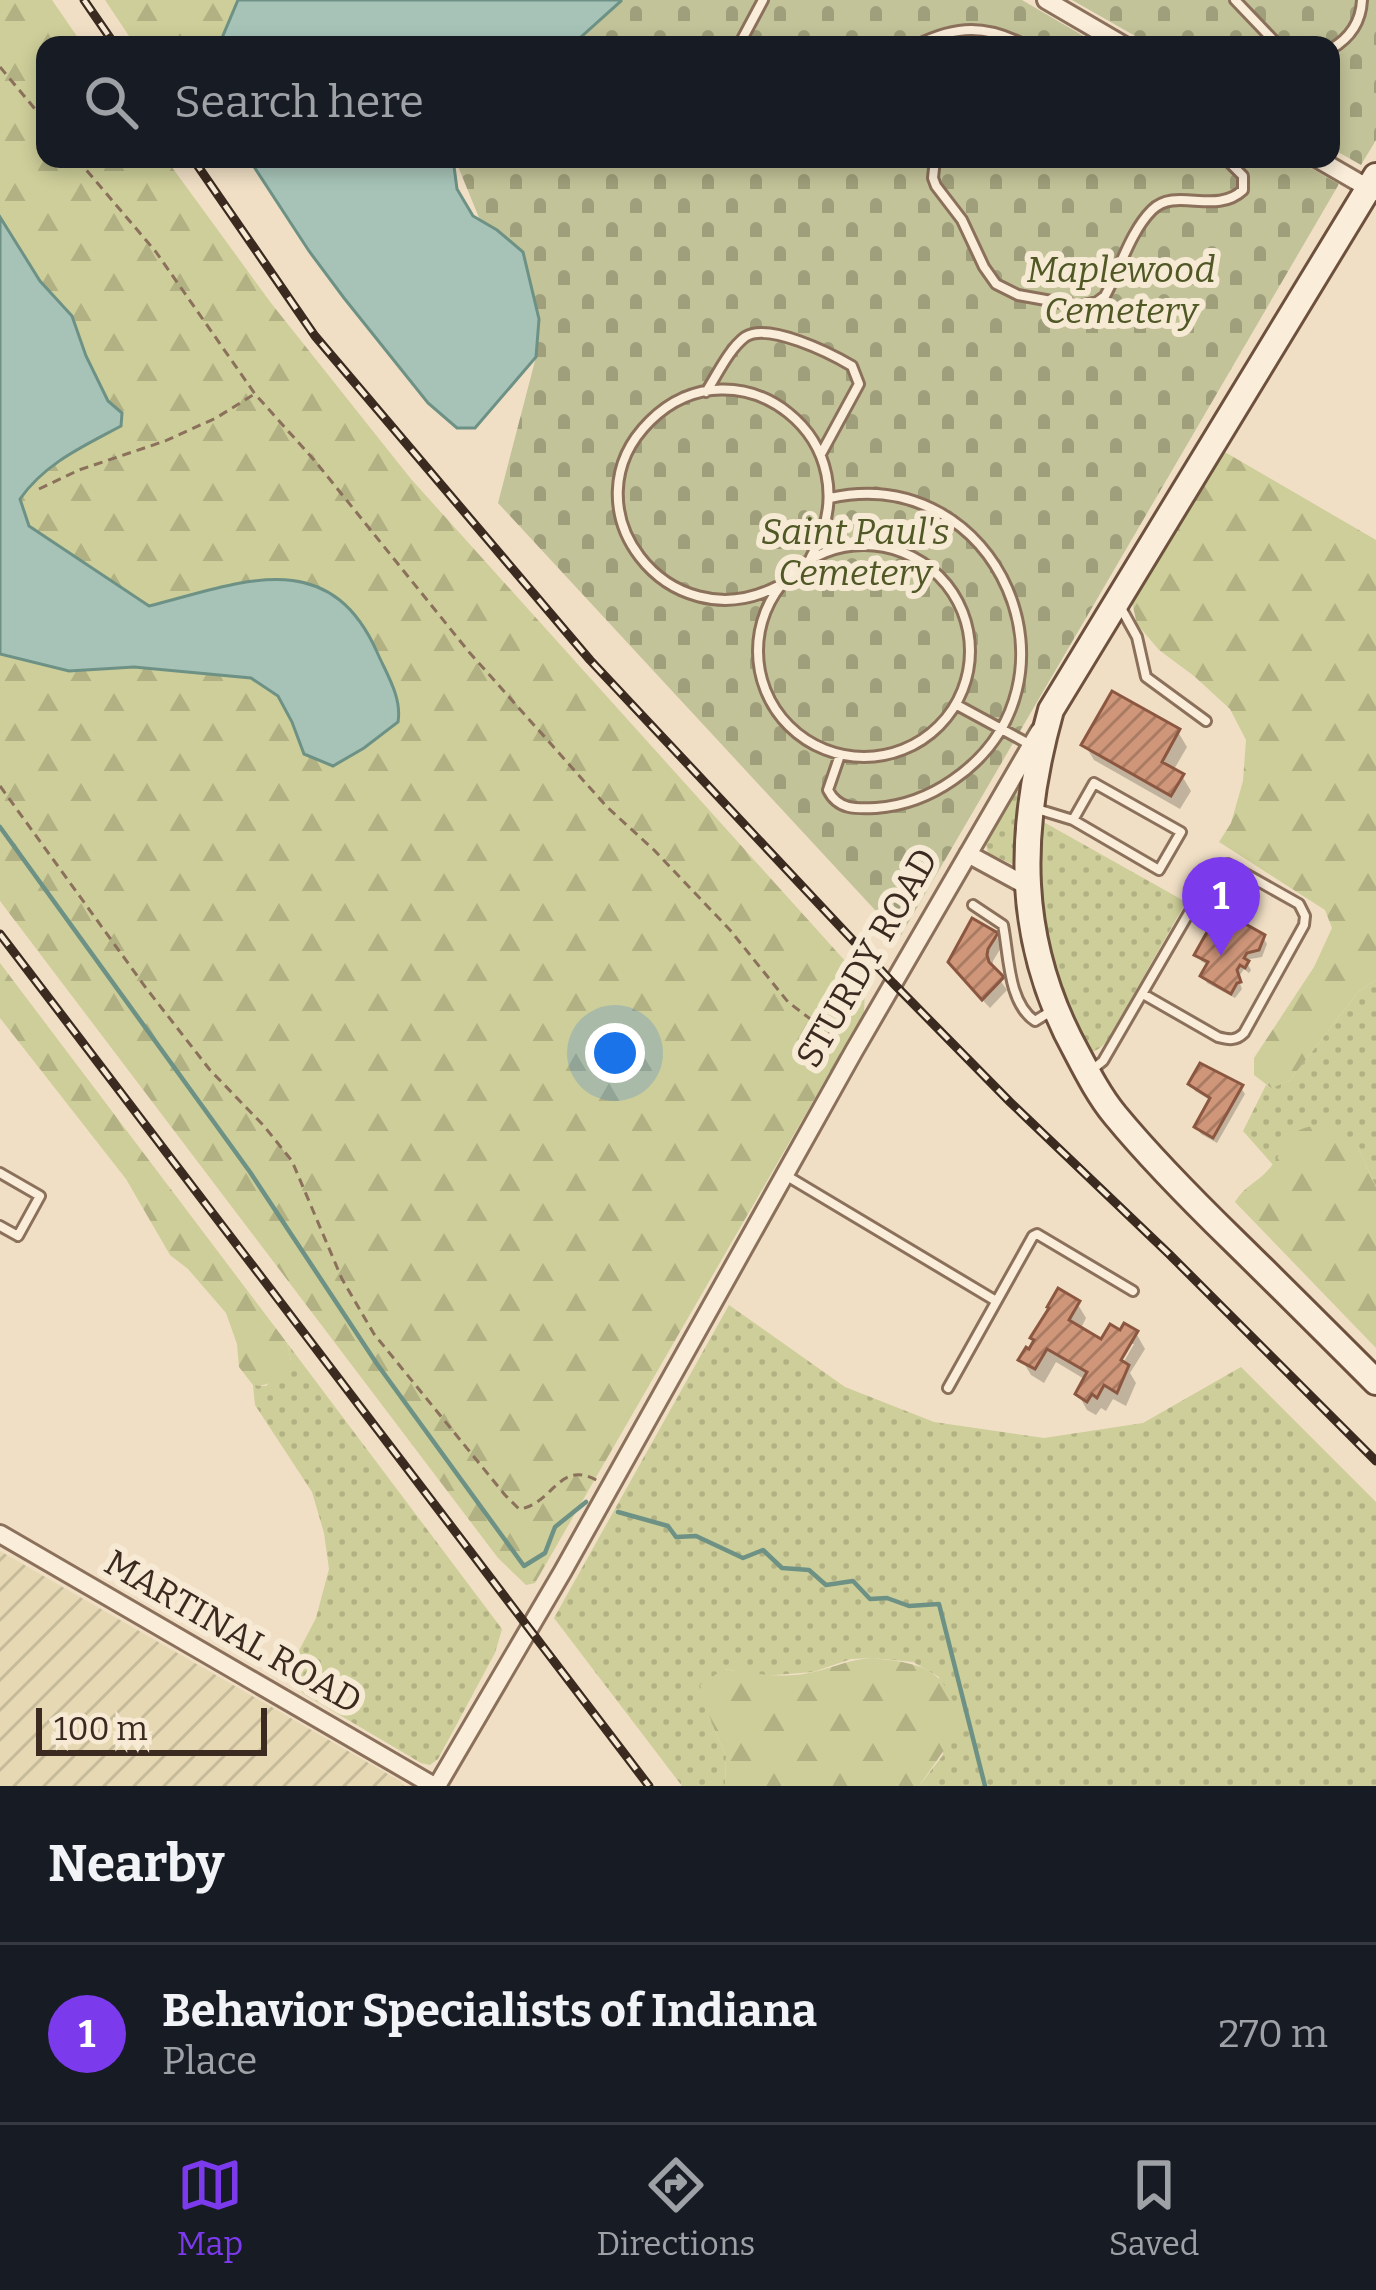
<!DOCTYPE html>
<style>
body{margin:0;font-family:Bitter,serif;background:#20242c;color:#f1f3f6}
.scale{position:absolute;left:36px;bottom:30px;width:231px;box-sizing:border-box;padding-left:12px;border:6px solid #3b2a1f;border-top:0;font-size:33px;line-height:42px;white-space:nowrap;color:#3b2a1f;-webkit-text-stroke:9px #f7ead5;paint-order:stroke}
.you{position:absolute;left:615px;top:1053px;width:42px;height:42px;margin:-30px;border:9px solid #fff;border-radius:50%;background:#1a73e8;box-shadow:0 0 0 18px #1a73e833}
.badge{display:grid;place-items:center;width:78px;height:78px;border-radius:50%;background:#7c3aed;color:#fff;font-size:39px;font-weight:700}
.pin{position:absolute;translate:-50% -99px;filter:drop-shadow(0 3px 6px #0008)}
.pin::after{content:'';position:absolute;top:63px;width:42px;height:36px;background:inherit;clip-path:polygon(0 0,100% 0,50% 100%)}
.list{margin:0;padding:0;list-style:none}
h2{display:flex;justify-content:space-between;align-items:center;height:156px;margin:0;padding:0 48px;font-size:51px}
h2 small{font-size:39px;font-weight:400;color:#9ea1a6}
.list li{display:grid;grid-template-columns:78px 1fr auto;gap:36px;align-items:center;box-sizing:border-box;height:180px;padding:0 48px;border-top:3px solid #363941}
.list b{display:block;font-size:45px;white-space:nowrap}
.list p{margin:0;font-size:39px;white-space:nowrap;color:#9ea1a6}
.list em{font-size:39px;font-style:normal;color:#9ea1a6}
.icon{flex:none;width:66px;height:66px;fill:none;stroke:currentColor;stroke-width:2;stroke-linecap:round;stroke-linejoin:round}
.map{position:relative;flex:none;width:1376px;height:1786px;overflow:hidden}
.search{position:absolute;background:#171b24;box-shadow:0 6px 18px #0003;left:36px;right:36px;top:36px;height:132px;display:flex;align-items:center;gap:30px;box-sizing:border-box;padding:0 42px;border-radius:24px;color:#9ea1a6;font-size:45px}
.sheet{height:336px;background:#171b24}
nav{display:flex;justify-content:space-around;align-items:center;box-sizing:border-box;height:168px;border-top:3px solid #363941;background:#171b24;font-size:33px;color:#9ea1a6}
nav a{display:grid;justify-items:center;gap:6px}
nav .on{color:#7c3aed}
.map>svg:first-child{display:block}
</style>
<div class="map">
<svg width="1376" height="1786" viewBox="0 0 1376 1786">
<defs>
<pattern id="farmland-furrows" width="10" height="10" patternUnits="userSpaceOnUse" patternTransform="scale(3)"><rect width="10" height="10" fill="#e5d8b2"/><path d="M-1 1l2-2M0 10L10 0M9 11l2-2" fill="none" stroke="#c5ba99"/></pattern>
<pattern id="grass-dots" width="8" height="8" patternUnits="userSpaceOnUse" patternTransform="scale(3)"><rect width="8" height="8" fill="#cdce99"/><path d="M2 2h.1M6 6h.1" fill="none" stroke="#b1b183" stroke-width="1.8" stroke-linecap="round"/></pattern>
<pattern id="forest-firs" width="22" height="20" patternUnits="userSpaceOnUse" patternTransform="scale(3)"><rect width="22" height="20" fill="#cdce99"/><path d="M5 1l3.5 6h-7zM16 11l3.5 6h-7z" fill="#b1b183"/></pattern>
<pattern id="cemetery-stones" width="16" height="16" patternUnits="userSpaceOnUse" patternTransform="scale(3)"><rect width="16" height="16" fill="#c2c398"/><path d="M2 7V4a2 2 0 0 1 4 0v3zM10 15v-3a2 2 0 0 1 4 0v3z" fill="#9f9f7b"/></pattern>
<pattern id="building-hatch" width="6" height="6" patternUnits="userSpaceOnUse" patternTransform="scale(3)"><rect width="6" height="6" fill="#cf967a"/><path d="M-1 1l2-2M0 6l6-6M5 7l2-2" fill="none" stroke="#a97b63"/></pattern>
</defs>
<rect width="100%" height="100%" fill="#f0dfc5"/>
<!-- farmland -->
<path fill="url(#farmland-furrows)" d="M0 1551 400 1781 404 1786H0Z"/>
<!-- grass -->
<path fill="url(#grass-dots)" d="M1022 788 1017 859 1014 865 988 853 985 841 1017 789Z
M1040 820 1186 902 1107 1041C1100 1049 1096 1052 1085 1052L1080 1047 1036 913Z
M1376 980V1187L1358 1147 1273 1165 1243 1131 1266 1085 1271 1088 1290 1080 1359 991Z
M729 1305 845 1387 934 1422 1044 1438 1143 1423 1241 1367 1376 1502V1786H919L943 1755 939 1677 913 1662 872 1658 851 1659 813 1672 762 1676 725 1669 701 1685 712 1724 726 1756 725 1786H682L554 1618Z
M287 1343 502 1629 495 1653 438 1759 430 1765 421 1763 304 1694 293 1681 292 1664 316 1618 329 1569 324 1533 312 1492 255 1405 253 1385 266 1386 291 1361Z"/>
<!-- forest -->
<path fill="url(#forest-firs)" d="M0 0H52L83 45H45V159H166L271 303 411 479 855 972 865 989 864 1013 535 1583 526 1585 498 1558 0 901V654L69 671 134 667 251 678 278 695 292 722 304 754 333 766 239 583 149 606 29 526 19 498C46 464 83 447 121 426L122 414 108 401 86 356 72 316 40 281 0 217Z
M105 0H238L219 45H135Z
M1218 448 1376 540V980L1359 991 1290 1080 1271 1088 1254 1075V1058L1314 967 1332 928 1325 910 1219 842 1231 823 1243 781 1246 740 1230 709 1194 676 1159 650 1137 624 1131 598Z
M0 963 287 1343 291 1361C281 1377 273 1387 253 1385L239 1367 237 1344 226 1313 188 1269 170 1255 126 1179 0 1018Z
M1316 1126 1332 1130 1358 1147 1376 1187V1348L1235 1202C1244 1186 1258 1182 1269 1169 1286 1150 1285 1128 1316 1126Z
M872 1658C927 1664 947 1669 961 1726L919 1786H725L726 1756 712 1724 700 1685 724 1669C754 1674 785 1679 814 1672 835 1667 851 1659 872 1658Z"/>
<!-- cemetery -->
<path fill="url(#cemetery-stones)" d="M621 0H1022L1099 45H572Z
M1072 0H1376V140L1361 165 1331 148V45H1151Z
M455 159H1295L1339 184 900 937 498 503 536 357Z"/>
<!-- water -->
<path fill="#a7c3b8" stroke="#6d9285" stroke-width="3" d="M238 0H621V1L572 45H219Z
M249 159H453L457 189 473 216 497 230 523 252 539 319 536 357 475 428H457L428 403 344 298 309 251Z
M0 217 40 281 72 316 86 356 108 401 122 413 121 426C84 446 45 463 20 499L29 526 149 606C238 584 328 542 377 652 387 675 402 697 398 722L364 748 333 766 304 754 292 722 278 696 251 678 134 667 69 671 0 654Z"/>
<!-- shadow -->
<path fill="#0003" fill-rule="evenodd" d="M1178 732 1187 747 1173 771 1182 776 1191 791 1180 809 1094 760 1085 745Z
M996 935 1002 946 993 961 992 969 1007 990 990 1008 958 974 951 962Z
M1226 935 1263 937 1267 944 1262 957 1250 959 1247 963 1251 970 1249 973 1244 969 1238 978 1242 989 1235 998 1207 983 1203 976 1209 966 1201 961 1198 955Z
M1191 1084 1241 1088 1245 1094 1217 1143 1201 1134 1197 1127 1212 1101 1195 1091Z
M1077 1303 1086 1318 1080 1330 1103 1343 1136 1333 1145 1349 1130 1373 1136 1383 1126 1406 1113 1399 1106 1411 1101 1408 1096 1415 1087 1410 1078 1394 1086 1380 1056 1362 1044 1383 1031 1375 1022 1360ZM1127 1344H1134L1116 1375 1111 1372Z"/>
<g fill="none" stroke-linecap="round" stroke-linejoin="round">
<!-- stream -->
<path stroke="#6d9285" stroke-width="4.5" d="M0 827 250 1172 377 1364 524 1566 545 1553 555 1527 586 1502
M618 1512 668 1526 676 1537 696 1536 743 1558 763 1550 782 1568 809 1570 826 1585 853 1581 870 1599 887 1598 909 1606 939 1604 985 1786"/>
</g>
<!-- building -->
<path fill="url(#building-hatch)" stroke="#8b5740" stroke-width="3" d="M1112 691 1180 729 1162 762 1184 774 1171 796 1081 745Z
M1233 917 1265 935 1259 950 1247 953 1244 958 1249 961 1245 968 1240 965 1237 970 1241 982 1237 983 1231 994 1200 976 1208 962 1194 955 1212 923 1225 931Z
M972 918 998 933 988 949 987 955 989 962 1004 977 982 1000 948 962Z
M1200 1063 1243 1085 1213 1138 1194 1127 1210 1098 1188 1084Z
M1058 1288 1080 1301 1069 1320 1101 1339 1110 1324 1120 1330 1124 1323 1138 1331 1121 1360 1129 1365 1117 1393 1104 1385 1097 1398 1092 1394 1087 1402 1075 1394 1087 1372 1047 1349 1035 1369 1018 1360 1026 1347 1029 1349 1034 1340 1030 1338 1049 1308 1047 1307Z"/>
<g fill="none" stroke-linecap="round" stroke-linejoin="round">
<!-- lane casing -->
<g stroke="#8b705b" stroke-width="14">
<path id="lane" d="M1235 0 1278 45
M739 45 763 0
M917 45C957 25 986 25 1025 45
M1331 49C1350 38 1361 22 1362 0
M935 159 933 178 936 186 962 220 984 267 996 284 1018 295 1079 306 1097 302 1105 296C1120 269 1130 232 1152 210 1176 186 1215 216 1243 190V176L1226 159
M706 392C717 375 729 349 745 337 768 322 830 353 852 366L859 384 821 454
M830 498C998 461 1094 683 953 780 930 796 903 806 876 808 856 809 838 810 828 790L840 755
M758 651a106 106 0 1 1 212 0a106 106 0 1 1-212 0Z
M776 587C668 642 563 507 650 421 737 335 878 440 811 557
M1121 608 1137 637 1146 677 1206 721
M957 705 1029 744
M1037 809 1073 820 1159 870 1181 832 1094 783 1073 820
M973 905 1003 925C1009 955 1008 1003 1035 1021L1053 1010
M1093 1069 1103 1061 1215 868 1228 864 1299 904 1305 916 1304 925 1244 1033C1236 1041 1229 1040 1218 1037L1143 994
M0 1173 40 1196 18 1236 0 1226
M787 1176 996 1301
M948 1388 1033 1236 1037 1234 1133 1291"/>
</g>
<!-- street casing -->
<g stroke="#8b705b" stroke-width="22">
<path id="street" d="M1046 0 1123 45
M1318 159 1375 192
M968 854 1027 886
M0 1534 434 1786
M437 1786 563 1571 854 1051 1039 732"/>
</g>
<!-- secondary casing -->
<g stroke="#6d513e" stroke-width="30">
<path id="secondary" d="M1376 176 1051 710C1017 831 1015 941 1077 1053 1088 1074 1100 1097 1115 1115 1152 1160 1193 1201 1234 1241 1282 1288 1329 1335 1376 1382"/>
</g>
<!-- path -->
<path stroke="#8b705b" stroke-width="3" stroke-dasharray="9 6" stroke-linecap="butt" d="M0 67 45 121
M77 159 156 252 255 394 315 461 469 652 607 807 654 850 730 930 788 1002 838 1040
M39 489 79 470 165 441 216 418 253 395
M0 786 146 988 210 1070 264 1126 292 1161 342 1279 374 1334 505 1495 519 1509C553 1505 559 1458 598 1481"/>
<!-- lane -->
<use href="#lane" stroke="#faedd9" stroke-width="8"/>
<!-- street -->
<use href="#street" stroke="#faedd9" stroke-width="16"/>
<!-- secondary -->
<use href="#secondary" stroke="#faedd9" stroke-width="24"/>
<!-- rail casing -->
<g stroke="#3b2a1f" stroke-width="9">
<path id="rail" d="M84 0 115 45
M193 159 315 336 590 660 893 983 1010 1102 1169 1254 1376 1461
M0 934 649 1786"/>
</g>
<!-- rail -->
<use href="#rail" stroke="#f7ead5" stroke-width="4.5" stroke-dasharray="14" stroke-linecap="butt"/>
</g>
<g text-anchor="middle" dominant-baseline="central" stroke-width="12" stroke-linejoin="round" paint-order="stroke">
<!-- park labels -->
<g font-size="36" font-style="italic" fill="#505825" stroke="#f7ead5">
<text x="1121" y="270">Maplewood<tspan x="1121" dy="41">Cemetery</tspan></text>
<text x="855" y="532">Saint Paul's<tspan x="855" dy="41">Cemetery</tspan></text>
</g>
<!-- street labels -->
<g font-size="36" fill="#3b2a1f" stroke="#f7ead5">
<text transform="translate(867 958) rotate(-60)">STURDY ROAD</text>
<text transform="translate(233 1632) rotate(30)">MARTINAL ROAD</text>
</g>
</g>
</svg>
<div class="scale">100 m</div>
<div class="you"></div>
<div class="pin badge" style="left:1221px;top:956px">1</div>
<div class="search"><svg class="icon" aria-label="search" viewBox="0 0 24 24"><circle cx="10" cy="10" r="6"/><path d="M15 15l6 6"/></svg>Search here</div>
</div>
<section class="sheet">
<h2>Nearby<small></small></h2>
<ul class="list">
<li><span class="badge">1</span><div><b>Behavior Specialists of Indiana</b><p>Place</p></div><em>270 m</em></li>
</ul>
</section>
<nav>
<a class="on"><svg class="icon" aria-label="map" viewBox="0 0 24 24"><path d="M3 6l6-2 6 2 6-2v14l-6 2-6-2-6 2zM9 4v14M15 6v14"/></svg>Map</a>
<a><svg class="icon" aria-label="directions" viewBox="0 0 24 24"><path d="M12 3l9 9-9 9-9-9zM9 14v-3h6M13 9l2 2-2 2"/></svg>Directions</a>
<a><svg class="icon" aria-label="saved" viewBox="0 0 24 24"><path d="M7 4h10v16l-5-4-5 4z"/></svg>Saved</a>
</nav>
